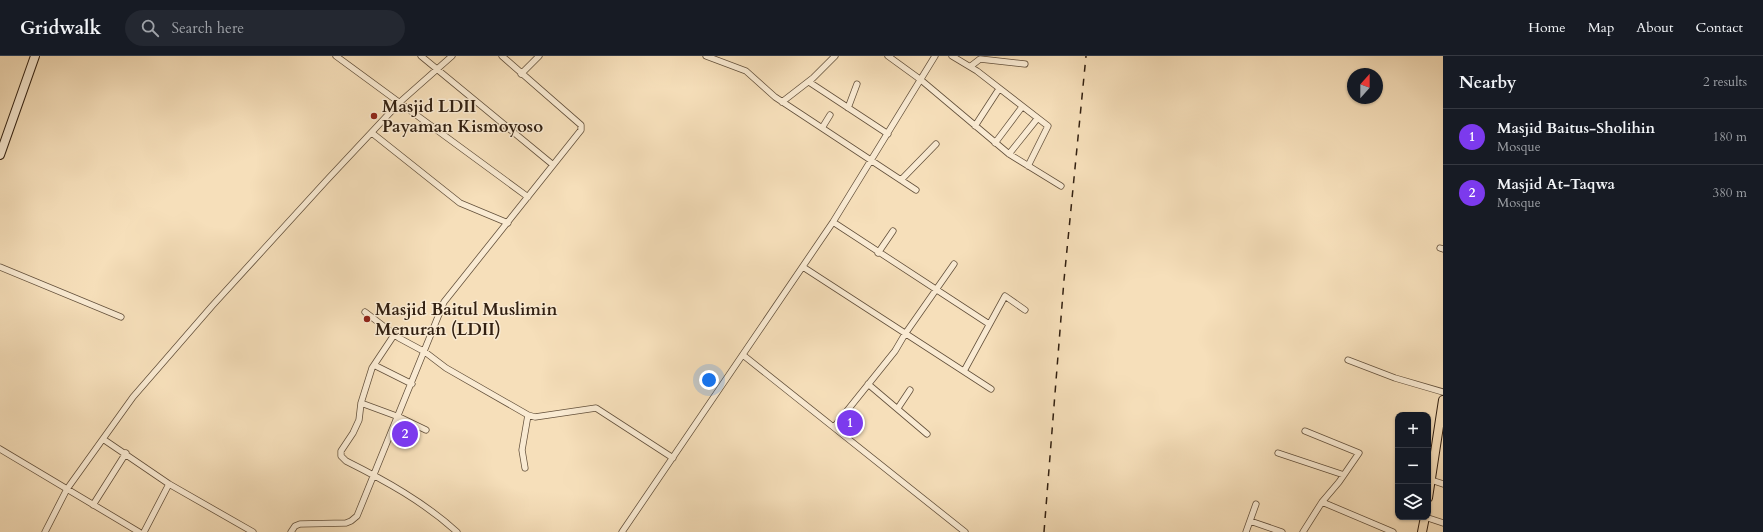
<!DOCTYPE html>
<meta charset="utf-8">
<style>
body{margin:0;font-family:Cardo,serif;background:#242831;color:#f1f3f6}
.controls{position:absolute;right:12px;bottom:12px;display:grid;overflow:hidden;border-radius:8px;box-shadow:0 1px 3px #0004}
.controls button{width:36px;height:36px;display:grid;place-items:center;padding:0;border:0;border-bottom:1px solid #363941;background:#171b24;color:#f1f3f6;font:20px sans-serif}
.compass{position:absolute;left:1347px;top:12px;width:36px;height:36px;border-radius:50%;background:#171b24;box-shadow:0 1px 3px #0004;rotate:21deg}
.you{position:absolute;left:709px;top:324px;width:14px;height:14px;margin:-10px;border:3px solid #fff;border-radius:50%;background:#1a73e8;box-shadow:0 0 0 6px #1a73e833}
.badge{display:grid;place-items:center;width:26px;height:26px;border-radius:50%;background:#7c3aed;color:#fff;font-size:13px;font-weight:700}
.pin{position:absolute;translate:-50% -50%;border:2px solid #fff;box-shadow:0 1px 4px #0006}
.list{margin:0;padding:0;list-style:none}
h2{display:flex;justify-content:space-between;align-items:center;height:52px;margin:0;padding:0 16px;font-size:17px}
h2 small{font-size:13px;font-weight:400;color:#9ea1a6}
.list li{display:grid;grid-template-columns:26px 1fr auto;gap:12px;align-items:center;box-sizing:border-box;height:56px;padding:0 16px;border-top:1px solid #363941}
.list b{display:block;font-size:15px;white-space:nowrap}
.list p{margin:0;font-size:13px;white-space:nowrap;color:#9ea1a6}
.list em{font-size:13px;font-style:normal;color:#9ea1a6}
.icon{flex:none;width:22px;height:22px;fill:none;stroke:currentColor;stroke-width:2;stroke-linecap:round;stroke-linejoin:round}
.map{position:relative;flex:none;width:1443px;height:476px;overflow:hidden}
header{display:flex;align-items:center;gap:24px;box-sizing:border-box;height:56px;padding:0 20px;background:#171b24;border-bottom:1px solid #363941}
header strong{font-size:19px}
nav{display:flex;gap:22px;margin-inline-start:auto;font-size:14px}
.search{width:280px;height:36px;background:#242831;display:flex;align-items:center;gap:10px;box-sizing:border-box;padding:0 14px;border-radius:22px;color:#9ea1a6;font-size:15px}
main{display:flex}
aside{flex:1;background:#171b24}
.map>svg:first-child{display:block}
</style>
<header>
<strong>Gridwalk</strong>
<div class="search"><svg class="icon" aria-label="search" viewBox="0 0 24 24"><circle cx="10" cy="10" r="6"/><path d="M15 15l6 6"/></svg>Search here</div>
<nav><a>Home</a><a>Map</a><a>About</a><a>Contact</a></nav>
</header>
<main>
<div class="map">
<svg width="1443" height="476" viewBox="0 0 1443 476">
<rect width="100%" height="100%" fill="#f6dfba"/>
<filter id="stains"><feTurbulence type="fractalNoise" baseFrequency=".005" numOctaves="4"/><feColorMatrix values="0 0 0 0 .2 0 0 0 0 .09 0 0 0 0 .02 0 0 0 .5 -.17"/></filter>
<radialGradient id="worn" r=".72"><stop offset=".6" stop-color="#630" stop-opacity="0"/><stop offset="1" stop-color="#630" stop-opacity=".3"/></radialGradient>
<g fill="none" stroke-linecap="round" stroke-linejoin="round">
<!-- street casing -->
<g stroke="#63503b" stroke-width="7">
<path id="street" d="M336 0 528 141
M421 0 552 108
M706 0 746 15 775 41 916 134
M888 0 921 24 1009 98 1061 130
M952 0 977 15 1048 70 1028 110
M971 10 980 3 1025 8
M521 18 539 0
M809 26 888 78
M782 46 813 22 835 0
M848 52 857 28
M975 70 999 33
M822 72 830 59
M372 77 460 147 508 167
M995 87 1022 51
M1009 98 1037 63
M901 124 936 88
M833 166 989 268
M1440 192 1443 193
M878 197 893 175
M0 211 121 261
M803 211 991 333
M365 256 399 282 425 296 446 312 528 359 522 394 525 412
M394 279 372 312 361 347 359 364 353 377 341 395V400L346 405C386 425 424 446 457 476
M743 299 965 476
M1348 304 1395 322 1443 336
M374 309 412 328
M964 315 1005 240 1025 254
M868 328 927 378
M361 347 399 361 426 374
M898 352 910 334
M528 359 535 361 596 352 673 402
M834 371 895 295 905 278 954 208
M103 383 169 428 253 476
M0 393 139 476
M1278 397 1344 419
M1431 424 1443 428
M1322 446 1393 476
M93 449 126 397
M1425 461 1443 467
M1250 465 1282 476
M45 476 67 433 133 341 212 250 326 125 400 46 452 0
M144 476 169 428
M291 476 295 470 300 468 346 467 351 465 357 460 444 246 581 74V69L502 0
M622 476 833 166 935 0
M1246 476 1256 448
M1303 476 1322 446 1339 426 1359 397 1305 375"/>
</g>
<!-- secondary casing -->
<g stroke="#322011" stroke-width="10">
<path id="secondary" d="M0 99 35 0"/>
</g>
<!-- primary casing -->
<g stroke="#322011" stroke-width="10">
<path id="primary" d="M1428 442 1443 344
M1422 476 1425 461"/>
</g>
<!-- street -->
<use href="#street" stroke="#f9ead2" stroke-width="5.5"/>
<!-- secondary -->
<use href="#secondary" stroke="#f9ead2" stroke-width="8"/>
<!-- primary -->
<use href="#primary" stroke="#f6dfba" stroke-width="8"/>
<!-- rail -->
<path stroke="#322011" stroke-width="1.5" stroke-dasharray="7 7" stroke-linecap="butt" d="M1044 476 1064 224 1086 0"/>
</g>
<!-- markers -->
<g fill="#8f2418" stroke="#f9ead2" stroke-width="1.5">
<circle cx="374" cy="60" r="4"/>
<circle cx="367" cy="263" r="4"/>
</g>
<g text-anchor="middle" dominant-baseline="central" stroke-width="3" stroke-linejoin="round" paint-order="stroke">
<!-- poi labels -->
<g font-size="17" font-weight="bold" fill="#322011" stroke="#f9ead2" text-anchor="start">
<text x="382" y="50">Masjid LDII<tspan x="382" dy="20">Payaman Kismoyoso</tspan></text>
<text x="375" y="253">Masjid Baitul Muslimin<tspan x="375" dy="20">Menuran (LDII)</tspan></text>
</g>
</g>
<rect width="100%" height="100%" filter="url(#stains)"/>
<rect width="100%" height="100%" fill="url(#worn)"/>
</svg>
<div class="controls">
<button>+</button>
<button>−</button>
<button><svg class="icon" aria-label="layers" viewBox="0 0 24 24"><path d="M12 4l9 5-9 5-9-5zM3 14l9 5 9-5"/></svg></button>
</div>
<svg class="compass" viewBox="-18 -18 36 36"><path d="M0-13l5 13h-10z" fill="#e53935"/><path d="M0 13l5-13h-10z" fill="#9ea1a6"/></svg>
<div class="you"></div>
<div class="pin badge" style="left:850px;top:367px">1</div>
<div class="pin badge" style="left:405px;top:378px">2</div>
</div>
<aside>
<h2>Nearby<small>2 results</small></h2>
<ul class="list">
<li><span class="badge">1</span><div><b>Masjid Baitus-Sholihin</b><p>Mosque</p></div><em>180 m</em></li>
<li><span class="badge">2</span><div><b>Masjid At-Taqwa</b><p>Mosque</p></div><em>380 m</em></li>
</ul>
</aside>
</main>
